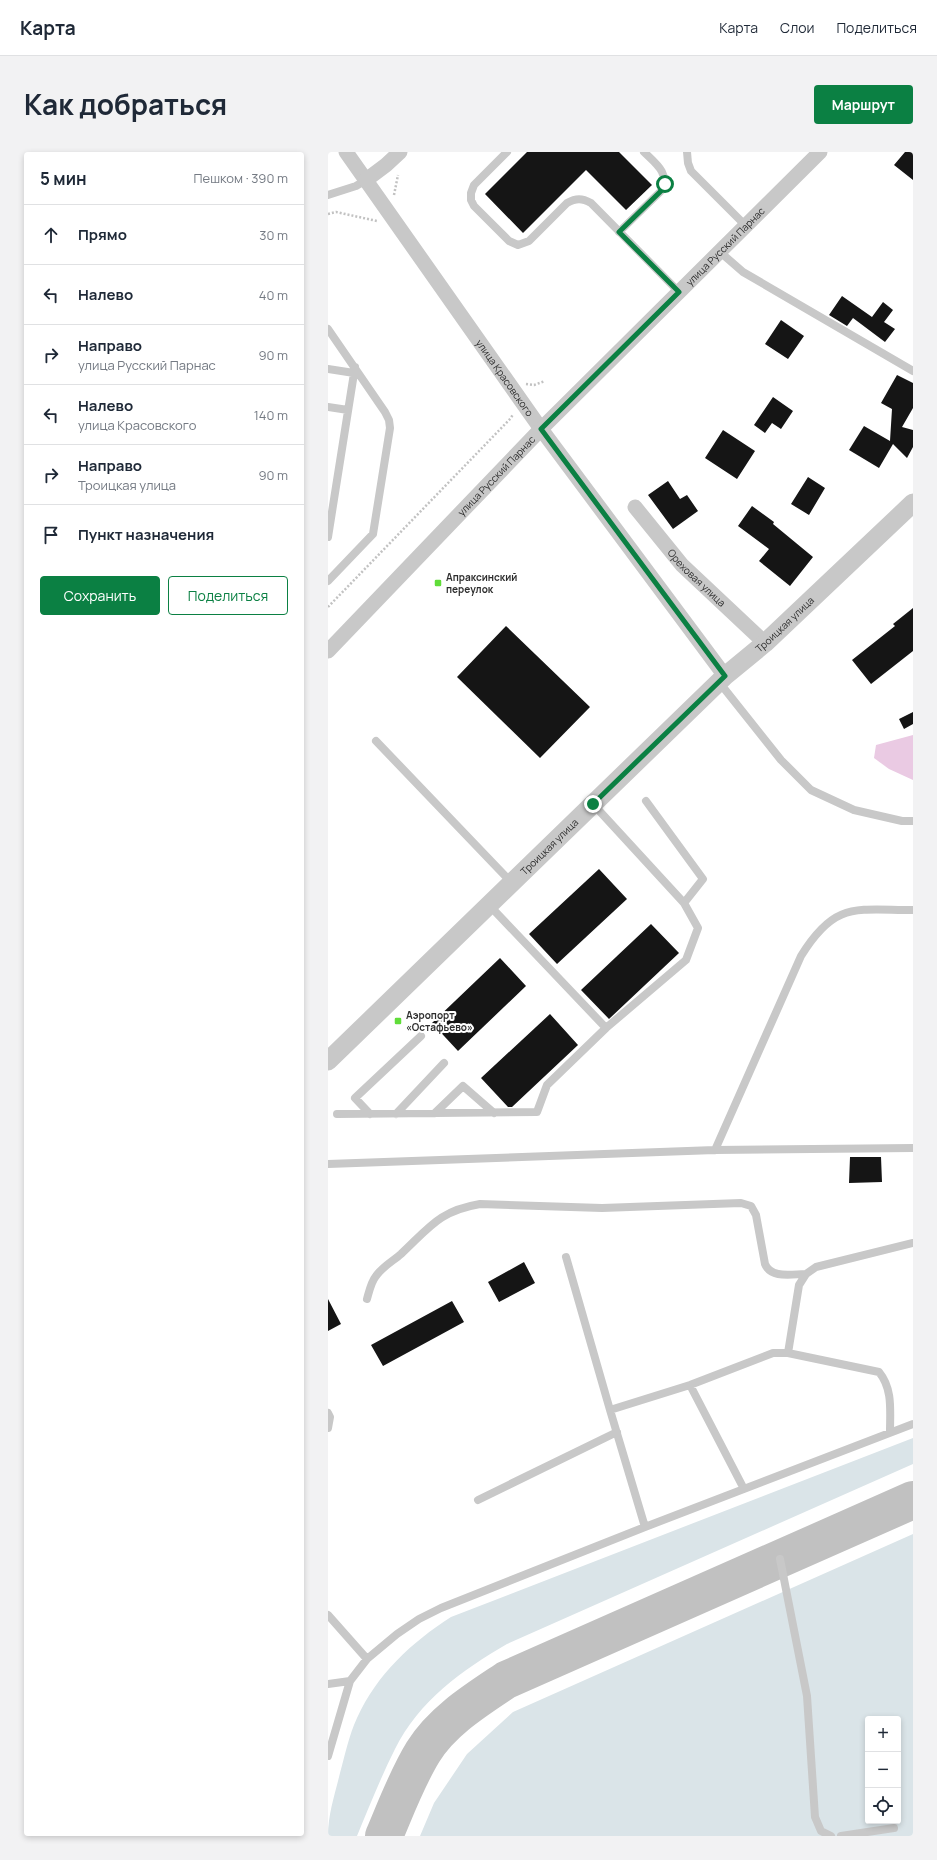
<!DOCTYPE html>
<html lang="ru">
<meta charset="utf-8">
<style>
body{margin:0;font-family:Manrope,sans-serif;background:#f2f2f3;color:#1f2937}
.controls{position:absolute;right:12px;bottom:12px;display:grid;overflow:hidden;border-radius:4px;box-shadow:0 2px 6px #0003}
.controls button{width:36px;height:36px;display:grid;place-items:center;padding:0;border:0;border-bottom:1px solid #e0e1e3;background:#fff;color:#1f2937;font:20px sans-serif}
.stop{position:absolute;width:12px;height:12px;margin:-9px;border:3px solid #0b8043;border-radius:50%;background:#fff}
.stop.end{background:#0b8043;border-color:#fff;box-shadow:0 1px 4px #0008}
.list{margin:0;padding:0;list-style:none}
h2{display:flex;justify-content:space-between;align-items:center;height:52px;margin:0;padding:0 16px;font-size:17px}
h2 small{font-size:13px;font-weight:400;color:#747a83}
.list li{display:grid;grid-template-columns:26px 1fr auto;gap:12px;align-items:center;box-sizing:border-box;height:60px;padding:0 16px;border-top:1px solid #e0e1e3}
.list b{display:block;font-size:15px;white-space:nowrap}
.list p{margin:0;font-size:13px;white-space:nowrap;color:#747a83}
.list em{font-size:13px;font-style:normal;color:#747a83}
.actions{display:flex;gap:8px;padding:12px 16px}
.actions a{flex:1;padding:9px 0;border:1px solid #0b8043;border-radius:4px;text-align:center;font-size:14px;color:#0b8043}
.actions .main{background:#0b8043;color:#fff}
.icon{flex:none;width:22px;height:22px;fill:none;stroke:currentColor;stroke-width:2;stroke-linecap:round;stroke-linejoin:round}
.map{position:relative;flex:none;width:585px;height:1684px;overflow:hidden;border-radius:4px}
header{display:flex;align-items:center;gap:24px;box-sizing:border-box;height:56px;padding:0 20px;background:#fff;border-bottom:1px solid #e0e1e3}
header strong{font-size:19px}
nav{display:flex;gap:22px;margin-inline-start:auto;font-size:14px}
.intro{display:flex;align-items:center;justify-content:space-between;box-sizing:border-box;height:96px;padding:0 24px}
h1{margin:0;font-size:28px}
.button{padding:10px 18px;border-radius:4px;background:#0b8043;color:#fff;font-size:14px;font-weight:700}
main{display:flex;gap:24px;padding:0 24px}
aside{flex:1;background:#fff;border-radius:4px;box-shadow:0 2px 6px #0003}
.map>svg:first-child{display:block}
</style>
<header>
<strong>Карта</strong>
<nav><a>Карта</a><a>Слои</a><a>Поделиться</a></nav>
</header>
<div class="intro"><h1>Как добраться</h1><a class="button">Маршрут</a></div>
<main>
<aside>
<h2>5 мин<small>Пешком · 390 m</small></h2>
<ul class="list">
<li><svg class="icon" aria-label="ahead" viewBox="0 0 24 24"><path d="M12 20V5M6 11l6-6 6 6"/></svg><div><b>Прямо</b></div><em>30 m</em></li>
<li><svg class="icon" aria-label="left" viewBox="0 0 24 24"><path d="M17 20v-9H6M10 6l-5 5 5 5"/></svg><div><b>Налево</b></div><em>40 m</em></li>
<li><svg class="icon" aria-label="right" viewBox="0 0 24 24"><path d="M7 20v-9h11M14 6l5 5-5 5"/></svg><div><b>Направо</b><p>улица Русский Парнас</p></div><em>90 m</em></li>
<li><svg class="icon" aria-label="left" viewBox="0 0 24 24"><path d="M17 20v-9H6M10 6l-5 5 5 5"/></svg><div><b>Налево</b><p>улица Красовского</p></div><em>140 m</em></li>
<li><svg class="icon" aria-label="right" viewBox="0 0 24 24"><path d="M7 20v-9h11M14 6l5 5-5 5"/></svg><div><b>Направо</b><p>Троицкая улица</p></div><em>90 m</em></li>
<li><svg class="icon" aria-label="arrive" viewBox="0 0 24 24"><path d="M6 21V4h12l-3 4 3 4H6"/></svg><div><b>Пункт назначения</b></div></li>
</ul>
<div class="actions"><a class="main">Сохранить</a><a>Поделиться</a></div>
</aside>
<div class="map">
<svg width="585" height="1684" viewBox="0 0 585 1684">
<rect width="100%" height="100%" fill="#fff"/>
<!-- green -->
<path fill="#dae4e8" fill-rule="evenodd" d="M585 1286V1312L179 1492C134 1518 91 1549 67 1597 53 1625 41 1655 29 1684H0C0 1662 7 1642 12 1621 17 1603 21 1583 29 1566 49 1522 84 1490 123 1465Z
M585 1382V1684H92L106 1651 139 1602 185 1560ZM540 1567H570V1669H540Z"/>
<!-- water -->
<path fill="#eacae3" d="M585 583V628L561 617 546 606 548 593Z"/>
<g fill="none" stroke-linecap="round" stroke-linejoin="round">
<!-- taxiway -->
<path stroke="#c1c1c1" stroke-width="38" d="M56 1684C68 1656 79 1626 95 1600 114 1569 148 1548 178 1528L585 1348"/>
</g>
<!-- building -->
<path fill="#151515" d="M199 0H291L324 33 298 58 258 18 195 81 157 42Z
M577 0H585V28L566 13Z
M514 144 544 165 555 150 565 158 556 170 567 177 557 190 525 166 519 174 501 163Z
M453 168 476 184 460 207 437 192Z
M569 223 585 231V256L574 275 585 278V295L579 306 565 292 551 316 521 298 536 274 562 289 564 257 553 251Z
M445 245 465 259 453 277 444 271 437 281 426 273Z
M395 278 427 299 409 327 377 306Z
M480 325 497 336 481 363 463 352Z
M340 329 352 347 359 343 370 359 345 377 320 343Z
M424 354 446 370 445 372 485 405 462 434 431 409 441 397 410 374Z
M585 456V499L543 532 524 508 567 474 565 472Z
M178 474 262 555 212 606 129 525Z
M585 560V572L576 577 571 567Z
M271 717 299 747 229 812 201 782Z
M323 772 351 801 281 867 253 838Z
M172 806 198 834 130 899 104 871Z
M222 862 250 893 184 955H180L153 926Z
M522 1005H553L554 1030 521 1031Z
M196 1110 207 1131 171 1150 160 1130Z
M0 1147 13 1172 0 1179Z
M124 1149 136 1170 55 1214 43 1193Z"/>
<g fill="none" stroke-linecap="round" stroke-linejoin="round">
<!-- path -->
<path stroke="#c2c2c2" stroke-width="2.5" stroke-dasharray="2 2" stroke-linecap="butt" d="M66 43 70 23
M0 62 8 60 49 69
M198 232 206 233 217 229
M0 455 183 266 185 262"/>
<!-- service -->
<path stroke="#c8c8c8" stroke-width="8" d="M179 0 146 33 143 41V48L146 54 181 89 190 93 201 89 239 51C248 46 254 46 263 51L351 140
M359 0 360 11 363 19 418 74
M0 43 28 34 38 28
M291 80 334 38C342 21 327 11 316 0
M392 100 415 120 585 219
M0 177 57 260 61 268 62 276 45 382 0 429
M0 217 26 221
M0 255 20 258
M0 385 27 215
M391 530 453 608 483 638 526 658 574 669H585
M48 589 184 731
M318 649 375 727 356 751
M161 753 278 876 358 808 370 776 356 751 265 652
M107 961 135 934 166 961
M9 962 209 960 219 933 278 876
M42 962 27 946 93 884
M68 962 116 911
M387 998 473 804C507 749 527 758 585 758
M0 1012 387 998 585 996
M238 1105 282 1258 317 1375
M39 1147C41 1140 43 1130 48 1124 54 1115 65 1109 73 1102 102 1075 111 1059 152 1052L274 1056 413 1051 423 1054 428 1063 437 1112C443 1127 464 1122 478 1122
M460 1201 471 1133 478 1122 488 1115 585 1091
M362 1233 416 1337
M282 1258 362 1233 445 1201H460L551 1220C565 1237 562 1259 562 1280
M0 1261 2 1265 0 1276
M150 1348 289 1280
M452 1407 479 1544 487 1665 493 1679 503 1684
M0 1463 39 1507
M0 1532 22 1529
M0 1604 22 1529 39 1507 69 1482 91 1467 113 1456 317 1375 585 1272
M513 1684 566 1676"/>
<!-- minor -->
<g stroke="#c8c8c8" stroke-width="15">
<path id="s1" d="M18 0 213 277 397 524"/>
<path d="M38 28 58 13 72 0"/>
<path id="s2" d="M307 355 354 413 437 491"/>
<path id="s3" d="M0 499 213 277 492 0"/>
</g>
<!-- tertiary -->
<path stroke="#c8c8c8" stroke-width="19" id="s4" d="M0 909 397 524 437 491 585 351"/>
</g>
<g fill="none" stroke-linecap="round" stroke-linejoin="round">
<!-- route -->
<path stroke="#0b8043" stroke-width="5" d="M265 652 397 524 213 277 351 140 291 80 334 38 337 32"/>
</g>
<!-- markers -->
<g fill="#60dd39" stroke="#fff" stroke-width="1.5">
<rect x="106" y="427" width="8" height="8" rx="2"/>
<rect x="66" y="865" width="8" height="8" rx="2"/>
</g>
<g text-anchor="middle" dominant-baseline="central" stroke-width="4" stroke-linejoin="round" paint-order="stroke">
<!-- street labels -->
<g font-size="10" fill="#2e2e2e" stroke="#fff">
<text stroke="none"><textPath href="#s3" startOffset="567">улица Русский Парнас</textPath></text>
<text stroke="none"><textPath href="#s1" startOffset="276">улица Красовского</textPath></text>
<text stroke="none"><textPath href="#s3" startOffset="243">улица Русский Парнас</textPath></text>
<text stroke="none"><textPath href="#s2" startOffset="94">Ореховая улица</textPath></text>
<text stroke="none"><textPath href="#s4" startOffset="632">Троицкая улица</textPath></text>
<text stroke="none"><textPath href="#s4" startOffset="308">Троицкая улица</textPath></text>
</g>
<!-- poi labels -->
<g font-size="10" font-weight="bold" fill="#2e2e2e" stroke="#fff" text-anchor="start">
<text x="118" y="425">Апраксинский<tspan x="118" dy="12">переулок</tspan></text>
<text x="78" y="863">Аэропорт<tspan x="78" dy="12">«Остафьево»</tspan></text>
</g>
</g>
</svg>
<div class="controls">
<button>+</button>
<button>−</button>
<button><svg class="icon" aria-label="locate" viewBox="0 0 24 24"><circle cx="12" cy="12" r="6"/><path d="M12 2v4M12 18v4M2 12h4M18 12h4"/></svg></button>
</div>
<div class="stop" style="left:337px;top:32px"></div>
<div class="stop end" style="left:265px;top:652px"></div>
</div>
</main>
